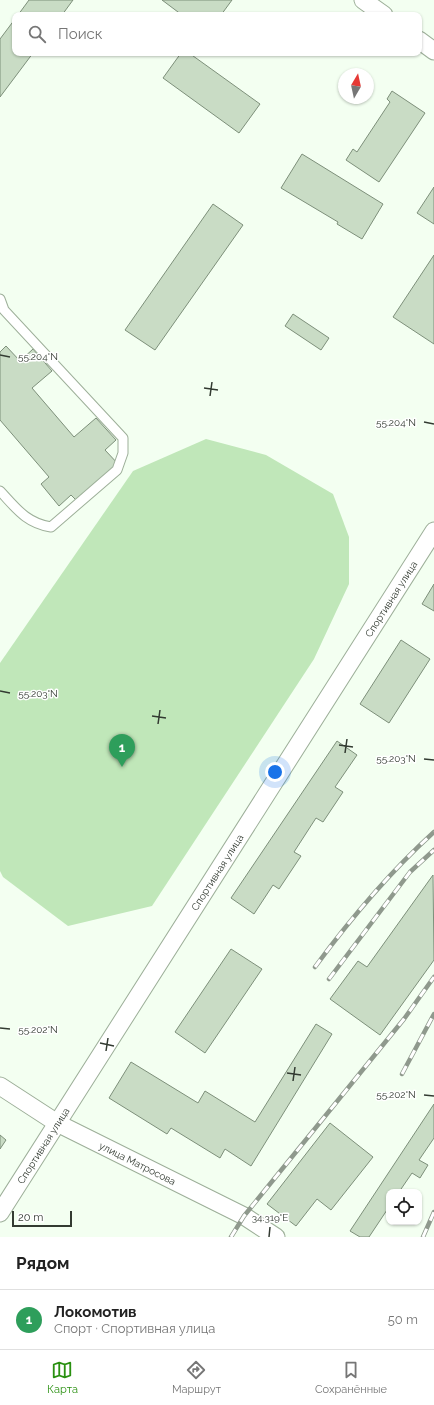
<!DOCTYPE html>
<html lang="ru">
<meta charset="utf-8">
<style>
body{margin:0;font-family:Raleway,sans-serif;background:#f6f6f6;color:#222}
.controls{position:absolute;right:12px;bottom:12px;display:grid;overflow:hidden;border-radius:8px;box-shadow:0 1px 3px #0004}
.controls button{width:36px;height:36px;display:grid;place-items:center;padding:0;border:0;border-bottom:1px solid #e0e0e0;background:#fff;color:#222;font:20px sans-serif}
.compass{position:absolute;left:338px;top:68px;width:36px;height:36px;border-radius:50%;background:#fff;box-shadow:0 1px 3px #0004;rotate:9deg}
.scale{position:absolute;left:12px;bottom:10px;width:60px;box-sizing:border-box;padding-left:4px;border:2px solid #333b32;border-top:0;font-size:11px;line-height:14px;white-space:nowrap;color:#333b32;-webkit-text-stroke:3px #fff;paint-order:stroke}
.you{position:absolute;left:275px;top:772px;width:14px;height:14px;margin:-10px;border:3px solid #fff;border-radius:50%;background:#1a73e8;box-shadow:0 0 0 6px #1a73e833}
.badge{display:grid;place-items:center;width:26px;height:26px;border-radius:50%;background:#299010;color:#fff;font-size:13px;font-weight:700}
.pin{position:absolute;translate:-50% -33px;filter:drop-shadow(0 1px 2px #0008)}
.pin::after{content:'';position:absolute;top:21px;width:14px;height:12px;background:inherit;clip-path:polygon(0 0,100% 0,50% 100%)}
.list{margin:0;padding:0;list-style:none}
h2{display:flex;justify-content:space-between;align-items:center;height:52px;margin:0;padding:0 16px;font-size:17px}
h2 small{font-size:13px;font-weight:400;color:#767676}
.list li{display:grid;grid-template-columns:26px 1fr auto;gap:12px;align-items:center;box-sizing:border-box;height:60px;padding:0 16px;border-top:1px solid #e0e0e0}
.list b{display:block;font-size:15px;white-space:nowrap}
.list p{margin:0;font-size:13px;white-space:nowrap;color:#767676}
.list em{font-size:13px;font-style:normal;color:#767676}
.icon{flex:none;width:22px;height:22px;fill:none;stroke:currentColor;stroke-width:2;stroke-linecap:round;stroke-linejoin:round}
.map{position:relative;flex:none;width:434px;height:1237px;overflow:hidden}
.search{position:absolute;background:#fff;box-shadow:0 1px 3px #0004;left:12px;right:12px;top:12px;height:44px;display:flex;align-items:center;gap:10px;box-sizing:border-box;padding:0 14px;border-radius:8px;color:#767676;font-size:15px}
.sheet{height:112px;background:#fff}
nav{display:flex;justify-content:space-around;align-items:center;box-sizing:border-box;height:56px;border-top:1px solid #e0e0e0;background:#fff;font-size:11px;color:#767676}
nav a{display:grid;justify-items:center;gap:2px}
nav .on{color:#299010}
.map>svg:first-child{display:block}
</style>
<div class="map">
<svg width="434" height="1237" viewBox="0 0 434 1237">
<rect width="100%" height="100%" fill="#f3fff1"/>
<!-- garden -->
<path fill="#c0e7b9" d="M206 439 266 455 333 494 349 537V584L314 659 152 906 68 926 3 877 0 871V663L133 471Z"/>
<!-- building -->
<path fill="#c9dcc5" stroke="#7d8f7a" d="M29 0H73L62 15H18Z
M162 0H232L221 15H182Z
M15 19V53H33L0 97V39Z
M181 53H189L260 104 239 133 163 78Z
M392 91 425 113 379 182 346 160 353 149 357 152 390 102 387 99Z
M302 154 383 204 362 239 337 224 338 222 281 188Z
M434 187V224L417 213Z
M213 204 243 225 155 350 125 330Z
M434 255V344L393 317Z
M293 314 329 338 321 350 285 326Z
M6 346 20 361 33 349 52 371 32 388 74 437 96 418 116 440 105 450 120 466 78 502 71 495 59 506 41 484 49 477 0 420V352Z
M434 584V611L422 604Z
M401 640 430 659 389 723 360 704Z
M337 741 357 755 335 787 343 792 323 822 316 818 294 852 301 856 279 889 273 885 254 914 231 898Z
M433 875 434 960 380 1035 330 999 358 961 367 967Z
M231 949 262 969 205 1053 175 1032Z
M316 1024 332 1034 251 1166 225 1149 220 1158 171 1128 167 1134 109 1098 131 1062 198 1103 205 1091 255 1122Z
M434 1104V1138L419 1160 428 1165 420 1178 412 1173 399 1192H389V1207L369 1237H360L350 1231Z
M330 1123 373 1157 331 1210 317 1199 296 1226 267 1204Z
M0 1135 6 1140 0 1149Z"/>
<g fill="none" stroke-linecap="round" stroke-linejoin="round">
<!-- service casing -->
<g stroke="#9daf99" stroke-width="11">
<path id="service" d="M0 299 4 310 123 438V453L117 470 51 527C26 523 16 508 0 491"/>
</g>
<!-- minor casing -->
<g stroke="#9daf99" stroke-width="19">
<g id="minor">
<path d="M363 0 384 15"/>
<path d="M419 40 434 51"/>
<path id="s1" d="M0 1086 57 1123 244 1216 276 1237"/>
<path id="s2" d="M0 1213 434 531"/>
</g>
</g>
<!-- service -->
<use href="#service" stroke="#fff" stroke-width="9"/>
<!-- minor -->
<use href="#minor" stroke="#fff" stroke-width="17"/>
<!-- rail casing -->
<g stroke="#8f998d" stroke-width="4.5">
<path id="rail" d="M315 967C351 918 389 873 434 832
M329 979 410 872 434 850
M402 1074 434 1014
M231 1237 244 1216 404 1019 434 977
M423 1237 434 1212"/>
</g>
<!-- rail -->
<use href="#rail" stroke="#fff" stroke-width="3" stroke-dasharray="9" stroke-linecap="butt"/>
</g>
<!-- ticks -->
<path fill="none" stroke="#333b32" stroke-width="1.5" d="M0 355 10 357M204 388 218 390M210 396 212 382M424 422 434 424M0 691 10 693M152 716 166 718M158 724 160 710M339 745 353 747M345 753 347 739M424 759 434 760M0 1028 10 1029M100 1043 114 1046M106 1051 108 1038M287 1073 301 1075M293 1081 295 1067M424 1095 434 1096M269 1237 270 1227"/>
<g text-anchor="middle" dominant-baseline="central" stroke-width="3" stroke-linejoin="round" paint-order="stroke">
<!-- street labels -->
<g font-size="10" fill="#333b32" stroke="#fff">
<text stroke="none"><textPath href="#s2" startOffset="728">Спортивная улица</textPath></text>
<text stroke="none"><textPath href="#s2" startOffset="404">Спортивная улица</textPath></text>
<text stroke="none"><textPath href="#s2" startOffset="80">Спортивная улица</textPath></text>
<text stroke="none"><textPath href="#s1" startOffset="158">улица Матросова</textPath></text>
</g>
</g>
<g font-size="10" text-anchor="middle" fill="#333b32" stroke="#fff" stroke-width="3" stroke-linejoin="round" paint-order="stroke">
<text x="38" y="360">55.204°N</text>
<text x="396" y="426">55.204°N</text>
<text x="38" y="697">55.203°N</text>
<text x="396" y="762">55.203°N</text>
<text x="38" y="1033">55.202°N</text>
<text x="396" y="1098">55.202°N</text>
<text x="270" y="1221">34.319°E</text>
</g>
</svg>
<div class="controls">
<button><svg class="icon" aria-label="locate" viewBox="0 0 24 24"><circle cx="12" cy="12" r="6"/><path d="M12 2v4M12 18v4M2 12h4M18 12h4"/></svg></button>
</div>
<svg class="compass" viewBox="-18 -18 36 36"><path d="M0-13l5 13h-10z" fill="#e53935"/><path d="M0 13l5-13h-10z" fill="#767676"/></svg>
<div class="scale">20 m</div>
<div class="you"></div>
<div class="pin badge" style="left:122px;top:767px;background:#2e9e5b">1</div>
<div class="search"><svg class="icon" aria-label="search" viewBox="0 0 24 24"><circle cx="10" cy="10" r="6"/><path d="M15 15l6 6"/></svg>Поиск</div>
</div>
<section class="sheet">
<h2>Рядом<small></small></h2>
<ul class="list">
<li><span class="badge" style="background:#2e9e5b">1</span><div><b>Локомотив</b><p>Спорт · Спортивная улица</p></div><em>50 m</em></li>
</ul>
</section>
<nav>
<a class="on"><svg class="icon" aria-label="map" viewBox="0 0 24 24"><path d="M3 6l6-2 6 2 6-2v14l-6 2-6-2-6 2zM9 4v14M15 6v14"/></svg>Карта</a>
<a><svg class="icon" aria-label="directions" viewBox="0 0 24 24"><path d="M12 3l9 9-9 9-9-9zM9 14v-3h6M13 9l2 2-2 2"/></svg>Маршрут</a>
<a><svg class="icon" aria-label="saved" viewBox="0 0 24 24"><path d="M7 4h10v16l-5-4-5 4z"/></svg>Сохранённые</a>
</nav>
